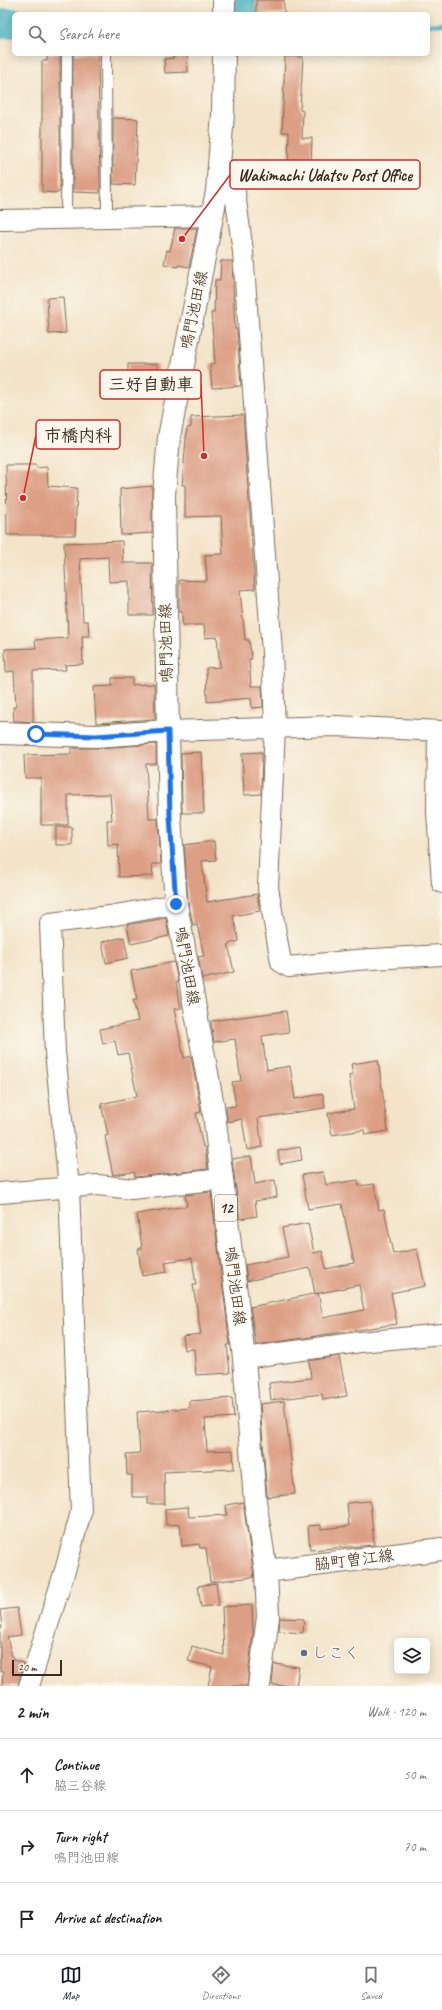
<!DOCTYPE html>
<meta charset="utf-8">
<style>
body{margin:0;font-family:Caveat,"Klee One",sans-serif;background:#f6f6f6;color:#222}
.controls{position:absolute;right:12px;bottom:12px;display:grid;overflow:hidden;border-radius:6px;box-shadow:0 2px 10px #0003}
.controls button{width:36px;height:36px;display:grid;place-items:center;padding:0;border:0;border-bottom:1px solid #e0e0e0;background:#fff;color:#222;font:20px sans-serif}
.scale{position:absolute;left:12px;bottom:10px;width:50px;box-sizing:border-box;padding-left:4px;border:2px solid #3b2a1e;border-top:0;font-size:11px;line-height:14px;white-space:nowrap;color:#3b2a1e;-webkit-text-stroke:3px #fbf7ec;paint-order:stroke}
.stop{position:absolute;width:12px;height:12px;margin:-9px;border:3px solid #1a73e8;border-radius:50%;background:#fff}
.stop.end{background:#1a73e8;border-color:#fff;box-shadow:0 1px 4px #0008}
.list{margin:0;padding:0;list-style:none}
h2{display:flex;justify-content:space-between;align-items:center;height:52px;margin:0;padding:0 16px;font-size:17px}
h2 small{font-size:13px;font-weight:400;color:#767676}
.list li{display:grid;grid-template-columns:26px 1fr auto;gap:12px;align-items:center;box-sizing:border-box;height:72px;padding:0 16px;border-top:1px solid #e0e0e0}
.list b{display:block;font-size:15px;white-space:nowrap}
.list p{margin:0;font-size:13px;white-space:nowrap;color:#767676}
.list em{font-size:13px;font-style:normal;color:#767676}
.icon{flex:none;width:22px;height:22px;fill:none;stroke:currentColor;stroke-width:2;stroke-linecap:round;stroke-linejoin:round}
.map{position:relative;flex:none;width:442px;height:1686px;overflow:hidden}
.search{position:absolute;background:#fff;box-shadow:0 2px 10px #0003;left:12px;right:12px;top:12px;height:44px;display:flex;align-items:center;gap:10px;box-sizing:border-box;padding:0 14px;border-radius:6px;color:#767676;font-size:15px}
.sheet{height:268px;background:#fff}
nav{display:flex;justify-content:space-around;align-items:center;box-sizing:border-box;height:56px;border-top:1px solid #e0e0e0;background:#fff;font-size:11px;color:#767676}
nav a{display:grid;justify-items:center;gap:2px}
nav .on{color:#111827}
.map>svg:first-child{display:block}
</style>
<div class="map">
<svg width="442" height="1686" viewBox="0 0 442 1686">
<rect width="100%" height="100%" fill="#fbf7ec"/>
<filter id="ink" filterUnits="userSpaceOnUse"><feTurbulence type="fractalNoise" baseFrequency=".025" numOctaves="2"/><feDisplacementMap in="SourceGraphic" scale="8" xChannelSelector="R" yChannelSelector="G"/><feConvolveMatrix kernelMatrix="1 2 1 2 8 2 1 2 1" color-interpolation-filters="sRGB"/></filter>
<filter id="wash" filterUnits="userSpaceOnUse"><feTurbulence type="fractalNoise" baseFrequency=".012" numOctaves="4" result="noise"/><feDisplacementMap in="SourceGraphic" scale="16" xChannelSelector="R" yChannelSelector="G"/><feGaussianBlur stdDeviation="0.9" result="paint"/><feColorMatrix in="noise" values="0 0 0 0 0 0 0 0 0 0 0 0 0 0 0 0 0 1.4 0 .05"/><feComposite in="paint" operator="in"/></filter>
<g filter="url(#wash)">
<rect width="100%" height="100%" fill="#f3e4c9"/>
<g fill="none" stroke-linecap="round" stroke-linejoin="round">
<!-- stream -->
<path stroke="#3dabbb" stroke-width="5" d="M428 25 442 24"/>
<!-- river -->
<path stroke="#3dabbb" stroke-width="30" d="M241 14V0
M0 23H14"/>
</g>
<g id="blocks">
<!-- building -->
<path fill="#dc9e84" d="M256 0H284V13L256 14Z
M47 54H60V191L58 193 42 192V61H47Z
M73 54H98L100 193 73 192Z
M174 54H187L188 72 165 73 164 59 174 58Z
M285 56 303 57 300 110 303 111 302 138H312L311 168 288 167 289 132H282Z
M113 118 138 119 135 185 113 184Z
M175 228H197L189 267 178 265V267L164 264 167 250 170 251Z
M221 261H232L235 329H237L241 386 212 388 210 364 215 363 211 313H214L215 280H220Z
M63 297 66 333 49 334 47 298Z
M128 364H158V390H128Z
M243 415 255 589 240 590 245 640H249L252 659H249L251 686H262L263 707 252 708 251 698 207 702 206 668 220 667 217 637 205 638 204 625H182V612H179V580L207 581 205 555 223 554 221 516 185 517V485H182L187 428 191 427V417Z
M6 465H36L37 468 47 467 48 486 77 488 75 535H7Z
M152 486V533L121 535 120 489Z
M122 541 123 563H152L153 615H129V581L109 582 108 557 80 559 83 621H88L89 636H82L83 664 65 665 66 670 33 671V722L14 721 13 707H16L14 671 6 672 5 649 36 648 35 640 68 638 64 543Z
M112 678H132V685L154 684 155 719 96 723 94 687 112 686Z
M156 744V764H146L149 819H158L161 864H152L153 876 119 877 118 844 108 845 107 820H112L110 794 68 795V825H41V778H25L24 755 71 754V748H97Z
M201 752 204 813H182L181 753Z
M262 752 261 794 244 795 242 753Z
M56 827H72V845H56Z
M214 841 216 860 202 861 207 902 257 894 260 911 233 916 239 941 228 944 234 972 202 979 198 957 204 956 197 924 193 925 188 902 184 845Z
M166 918 169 936 131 944 127 925Z
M124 937 128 958 106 963 102 942Z
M174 962 178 982 176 983 181 1008 174 1009 184 1058 191 1056 201 1112 196 1113 203 1147H205L208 1169 135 1177 134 1172 113 1175 105 1136 108 1135 101 1104 137 1096 128 1053 118 1055 115 1041 103 1044 100 1029 138 1021 133 1000H137L131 971Z
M286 1011 289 1032 262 1036 267 1070 290 1066 295 1099 323 1094 325 1108 258 1118 262 1147 247 1150 242 1119 228 1122 226 1107 236 1106 232 1082 241 1081 235 1039 214 1042 211 1021Z
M378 1060 388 1131 365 1135 364 1130 332 1135 328 1113 354 1109 349 1075 353 1074 351 1064Z
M300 1147 302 1160 280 1164 278 1151Z
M251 1156 255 1184 275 1180 277 1197 255 1201 257 1216 240 1219 232 1159Z
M323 1172 326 1185 358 1180 359 1186 374 1184 379 1210 384 1209 393 1254 417 1249 425 1286 391 1293 397 1324 256 1345 250 1307 318 1293 323 1318 364 1310 359 1285 315 1294 310 1268 247 1281 245 1265 288 1257 282 1228 308 1223 314 1253 322 1251 326 1269 354 1263 342 1204 308 1209 302 1175Z
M211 1192 230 1345H227L230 1373 196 1375 194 1349 185 1350 183 1336 201 1334 193 1285H196L192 1258 165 1262 167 1272 142 1276 138 1249 142 1248 137 1214 187 1206 185 1195Z
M339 1356 347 1396 323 1400 322 1394 271 1400 269 1383 311 1378 309 1361Z
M232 1398 234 1417 205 1419 207 1451 233 1450 234 1469 164 1472 165 1504H147V1497H132V1475H127L126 1454 140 1453 137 1412 189 1408V1401Z
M284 1401 295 1494 267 1497 260 1404Z
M370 1501 374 1545 310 1550 308 1526 321 1525V1529L349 1526 347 1503Z
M243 1502 254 1577 210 1582 206 1548H200L199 1544 182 1546 180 1524 166 1525 165 1509 188 1507 189 1517 227 1515 226 1505Z
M216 1583 219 1605 201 1607 198 1586Z
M252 1605 253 1634 247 1686H208L212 1667 188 1661 192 1646 224 1655 222 1607Z
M17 1608 21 1635 7 1637 13 1660 24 1663 18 1686H2L3 1671 0 1672V1628H2L0 1610Z
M280 1618 304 1619 303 1633 279 1631Z
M274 1664 299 1667 296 1686 272 1685Z"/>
</g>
</g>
<g filter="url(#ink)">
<use href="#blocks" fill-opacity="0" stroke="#7b6b5a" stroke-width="1"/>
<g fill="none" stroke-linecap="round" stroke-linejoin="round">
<!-- lane casing -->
<g stroke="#7b6b5a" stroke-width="12">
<path id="lane" d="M106 54 107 218
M66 219 67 54"/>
</g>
<!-- street casing -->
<g stroke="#7b6b5a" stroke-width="22">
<path id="street" d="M218 171H232L243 252 272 652 275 728 268 888 281 962 289 967 356 960 442 955
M0 220 213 216
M168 731 335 726 442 731
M438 731 437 812 442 883
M0 1193 98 1185 132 1189 222 1179
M244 1358 360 1342 442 1334
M29 1686 66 1567 81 1512 69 1187 55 1052 50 923 110 916 176 904"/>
</g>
<!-- secondary casing -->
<g stroke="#7b6b5a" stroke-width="24">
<path id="secondary" d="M0 733 96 736 168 731
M266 1571 442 1549"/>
</g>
<!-- primary casing -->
<g stroke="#7b6b5a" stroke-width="24">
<path id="primary" d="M224 14V0
M224 54 223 114 217 191 169 437 164 495 168 731 170 817 176 904 213 1106 244 1358 255 1501 266 1571 268 1617 259 1686"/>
</g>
<!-- lane -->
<use href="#lane" stroke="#fff" stroke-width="10"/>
<!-- street -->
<use href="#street" stroke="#fff" stroke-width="20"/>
<!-- secondary -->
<use href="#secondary" stroke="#fff" stroke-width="22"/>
<!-- primary -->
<use href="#primary" stroke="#fff" stroke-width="22"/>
</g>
</g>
<g fill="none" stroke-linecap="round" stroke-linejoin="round" filter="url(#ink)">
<!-- route -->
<path stroke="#1a73e8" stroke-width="5" d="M36 734 96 736 168 731 170 817 176 904"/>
</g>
<!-- markers -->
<circle fill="#5c6f8a" stroke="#fbf7ec" stroke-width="1.5" cx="304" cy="1653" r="4"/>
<g text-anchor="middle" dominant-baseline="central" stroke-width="3" stroke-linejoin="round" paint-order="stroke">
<!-- shield labels -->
<rect fill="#fbf7ec" stroke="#75685c" stroke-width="1" x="215" y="1195" width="22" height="26" rx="3"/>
<g font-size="15" font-weight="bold" fill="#3b2a1e">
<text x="226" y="1208">12</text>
</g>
<!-- street labels -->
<g font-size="16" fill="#3b2a1e" stroke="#fbf7ec">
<text transform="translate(194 310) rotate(-78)">鳴門池田線</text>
<text transform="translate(166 643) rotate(-91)">鳴門池田線</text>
<text transform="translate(187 966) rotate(80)">鳴門池田線</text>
<text transform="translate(235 1286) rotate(83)">鳴門池田線</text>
<text transform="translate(354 1560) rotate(-7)">脇町曽江線</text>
</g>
<!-- service labels -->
<g font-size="16" fill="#4e5e75" stroke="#fbf7ec" text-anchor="start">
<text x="312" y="1653">しこく</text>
</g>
</g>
<!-- callouts -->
<path fill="none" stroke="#d62828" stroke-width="1.5" d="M182 239L230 175M204 456L201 384M23 498L36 435"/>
<g fill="#d62828" stroke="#fbf7ec" stroke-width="1.5">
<circle cx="182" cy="239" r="4"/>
<circle cx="204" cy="456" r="4"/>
<circle cx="23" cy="498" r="4"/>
</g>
<g fill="#fbf7ec" stroke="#d62828" stroke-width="1.5">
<rect x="230" y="160" width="190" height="29" rx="4"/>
<rect x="100" y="370" width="101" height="29" rx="4"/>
<rect x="36" y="420" width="84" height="29" rx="4"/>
</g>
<g font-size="17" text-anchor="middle" font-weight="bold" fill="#3b2a1e">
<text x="325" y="181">Wakimachi Udatsu Post Office</text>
<text x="151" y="390">三好自動車</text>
<text x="78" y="441">市橋内科</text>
</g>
</svg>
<div class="controls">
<button><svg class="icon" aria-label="layers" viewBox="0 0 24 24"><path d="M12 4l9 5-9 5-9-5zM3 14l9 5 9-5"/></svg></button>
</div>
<div class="scale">20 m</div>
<div class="stop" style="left:36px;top:734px"></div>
<div class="stop end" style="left:176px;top:904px"></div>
<div class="search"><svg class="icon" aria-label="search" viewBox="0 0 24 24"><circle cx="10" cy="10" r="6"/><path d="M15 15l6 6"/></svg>Search here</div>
</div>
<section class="sheet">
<h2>2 min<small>Walk · 120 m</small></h2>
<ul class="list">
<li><svg class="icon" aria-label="ahead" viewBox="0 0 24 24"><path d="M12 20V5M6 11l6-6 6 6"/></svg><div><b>Continue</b><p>脇三谷線</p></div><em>50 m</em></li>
<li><svg class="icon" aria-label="right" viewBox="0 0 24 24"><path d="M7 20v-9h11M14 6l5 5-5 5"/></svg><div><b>Turn right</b><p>鳴門池田線</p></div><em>70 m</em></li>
<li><svg class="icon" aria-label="arrive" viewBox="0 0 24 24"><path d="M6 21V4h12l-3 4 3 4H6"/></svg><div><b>Arrive at destination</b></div></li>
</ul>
</section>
<nav>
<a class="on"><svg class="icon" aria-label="map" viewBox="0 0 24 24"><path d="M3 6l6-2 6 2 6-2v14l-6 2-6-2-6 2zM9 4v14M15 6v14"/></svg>Map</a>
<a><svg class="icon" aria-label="directions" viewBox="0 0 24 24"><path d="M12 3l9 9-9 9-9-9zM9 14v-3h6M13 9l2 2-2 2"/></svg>Directions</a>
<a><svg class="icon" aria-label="saved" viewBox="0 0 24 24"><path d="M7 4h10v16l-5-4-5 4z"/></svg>Saved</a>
</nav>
